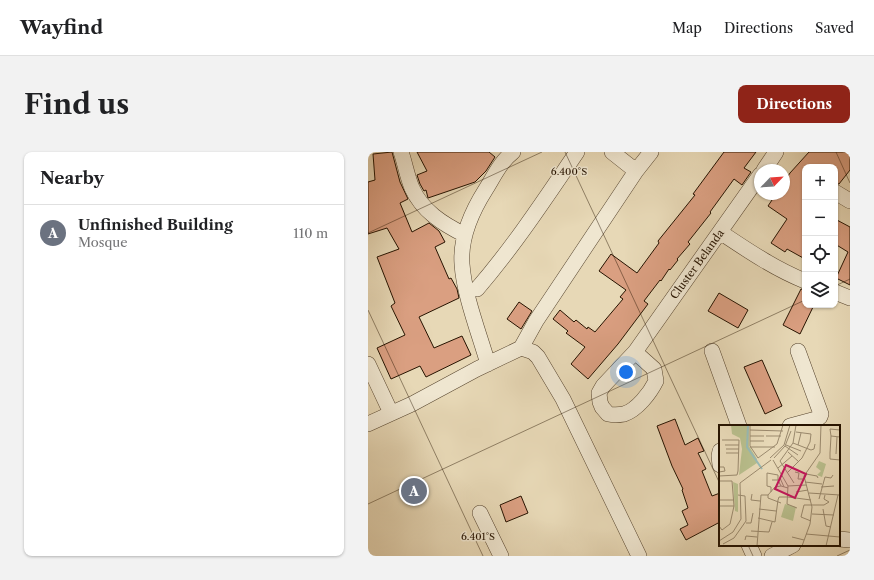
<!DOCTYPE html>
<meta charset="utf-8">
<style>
body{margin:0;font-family:"Libre Caslon Text",serif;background:#f2f2f2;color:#202124}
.controls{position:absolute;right:12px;top:12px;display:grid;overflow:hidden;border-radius:8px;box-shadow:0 1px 3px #0004}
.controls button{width:36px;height:36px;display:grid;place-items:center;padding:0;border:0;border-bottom:1px solid #e0e0e0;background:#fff;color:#202124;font:20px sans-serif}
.compass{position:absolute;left:386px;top:12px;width:36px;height:36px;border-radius:50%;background:#fff;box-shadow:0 1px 3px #0004;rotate:65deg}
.you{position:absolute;left:258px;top:220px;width:14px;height:14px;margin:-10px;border:3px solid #fff;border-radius:50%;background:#1a73e8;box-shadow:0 0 0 6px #1a73e833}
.badge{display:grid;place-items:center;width:26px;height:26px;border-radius:50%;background:#8f2418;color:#fff;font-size:13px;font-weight:700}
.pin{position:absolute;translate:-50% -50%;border:2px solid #fff;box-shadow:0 1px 4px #0006}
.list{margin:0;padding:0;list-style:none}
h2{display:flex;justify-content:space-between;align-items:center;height:52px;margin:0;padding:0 16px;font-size:17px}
h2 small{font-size:13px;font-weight:400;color:#757577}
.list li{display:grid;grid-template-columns:26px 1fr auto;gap:12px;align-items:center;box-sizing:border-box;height:56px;padding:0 16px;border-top:1px solid #e0e0e0}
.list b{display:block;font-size:15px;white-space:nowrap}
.list p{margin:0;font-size:13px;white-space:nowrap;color:#757577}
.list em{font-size:13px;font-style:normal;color:#757577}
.icon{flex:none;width:22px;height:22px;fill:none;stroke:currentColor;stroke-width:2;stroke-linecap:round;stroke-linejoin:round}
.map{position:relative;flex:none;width:482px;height:404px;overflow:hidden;border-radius:8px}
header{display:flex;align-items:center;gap:24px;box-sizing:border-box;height:56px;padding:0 20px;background:#fff;border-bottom:1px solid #e0e0e0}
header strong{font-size:19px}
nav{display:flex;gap:22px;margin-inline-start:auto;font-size:14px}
.intro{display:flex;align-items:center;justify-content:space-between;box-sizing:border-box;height:96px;padding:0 24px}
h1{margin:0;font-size:28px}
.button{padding:10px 18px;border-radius:8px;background:#8f2418;color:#fff;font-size:14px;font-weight:700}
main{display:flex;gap:24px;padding:0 24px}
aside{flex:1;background:#fff;border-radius:8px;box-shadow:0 1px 3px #0004}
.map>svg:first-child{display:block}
</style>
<header>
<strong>Wayfind</strong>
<nav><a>Map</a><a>Directions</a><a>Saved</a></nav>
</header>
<div class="intro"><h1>Find us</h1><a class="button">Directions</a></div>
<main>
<aside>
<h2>Nearby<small></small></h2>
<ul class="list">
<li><span class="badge" style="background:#6b7280">A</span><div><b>Unfinished Building</b><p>Mosque</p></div><em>110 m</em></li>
</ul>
</aside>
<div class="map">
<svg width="482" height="404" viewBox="0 0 482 404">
<rect width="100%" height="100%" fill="#e7d8b6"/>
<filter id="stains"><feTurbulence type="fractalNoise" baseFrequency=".005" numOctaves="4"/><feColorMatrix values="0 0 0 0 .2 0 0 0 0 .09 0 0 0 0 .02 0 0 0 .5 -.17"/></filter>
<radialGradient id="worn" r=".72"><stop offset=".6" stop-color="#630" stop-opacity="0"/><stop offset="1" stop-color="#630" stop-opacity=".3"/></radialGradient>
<!-- building -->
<path fill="#da9f81" stroke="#261300" d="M24 0 32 30 40 47 32 51 44 80 61 71 71 79 77 90 67 95 81 127 83 126 89 137 91 146 51 165 66 196 94 184 103 203 58 225 52 214 23 227 9 196 37 183 23 154 27 151 9 105 31 97 19 76 0 82V30L7 28 5 2Z
M49 0H121L127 5 118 19 107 30 60 46 58 38 56 39 52 32 49 23 59 19Z
M356 0H388L376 16 383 20 374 33 366 27 342 60 343 61 320 90 322 92 309 107 310 108 302 118 301 117 293 129 292 128 276 149 280 152 250 192 220 227 203 212 217 195 198 181 200 179 185 167 192 158 206 170 208 168 219 177 220 175 227 180 255 147 252 145 258 138 231 119 243 102 269 121 291 91 290 89 327 43 325 42Z
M441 0H482V18L471 32 467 31V15H437V107L419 97 417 100 403 91 419 67 400 54 408 42H416V30L422 21Z
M467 67 482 75V133L468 126 480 100 467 92Z
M433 137 437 138V153H446L432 182 415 173Z
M351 141 380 158 370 176 340 159Z
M151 150 164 159 153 177 139 167Z
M394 208 414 254 397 262 376 215Z
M307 267 317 293 330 286 336 299 330 301 338 317 334 319 344 344 352 341V370L318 388 312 377 320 373 314 359 320 356 314 338 315 337 304 314 289 274Z
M153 344 160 361 138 370 132 353Z"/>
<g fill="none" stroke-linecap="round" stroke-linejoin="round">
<!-- minor casing -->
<g stroke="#56442e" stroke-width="16">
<path id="minor" d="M33 0C37 11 39 24 44 36 54 59 75 72 97 83
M244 0 268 19
M396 18 408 0
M467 40 482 49
M352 80C379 98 407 117 437 129
M109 137C146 94 177 47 209 0
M467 140 482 146
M153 196 165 200 170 205 195 247 271 404
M344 199 371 274
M267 200 286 217 288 229C282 241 269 258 256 262 250 263 245 263 240 262L234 255 232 250 231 241 235 234 267 200 392 23
M0 212 23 261
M120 212C111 181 96 143 94 112 92 85 104 59 118 37 126 24 133 9 145 0
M0 272 44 252 109 217 153 196 168 169 268 19 283 0
M422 274 448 267 452 265 453 262 430 199
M352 299 351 304 352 313
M112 361 133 404
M471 387 482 388
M381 393 386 404
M404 404 425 393"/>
</g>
<!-- minor -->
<use href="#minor" stroke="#efe6d0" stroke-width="15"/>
</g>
<!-- ticks -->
<path fill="none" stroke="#261300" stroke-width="1" stroke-opacity="0.45" d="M197 0 352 332M468 0 482 31M0 81 174 0M467 134 482 127M0 158 115 404M0 352 437 148M380 393 385 404M469 404 482 398"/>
<g text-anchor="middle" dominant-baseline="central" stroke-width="3" stroke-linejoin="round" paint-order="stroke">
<!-- street labels -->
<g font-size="11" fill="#261300" stroke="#efe6d0">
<text transform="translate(329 112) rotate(-54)">Cluster Belanda</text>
</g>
</g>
<!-- overview -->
<g transform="translate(351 273)">
<rect width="121" height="121" fill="#e7d8b6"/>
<path d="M12 0H30V21L38 34V38L20 50 23 24 21 13 13 9ZM100 36 107 39 103 52 98 50 102 46 97 42ZM14 57 19 59V87L16 86ZM66 79 77 82 74 96 62 92Z" fill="#b8be8c"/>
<path fill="none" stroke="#98b9b4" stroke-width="2" d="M29 0 28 22 43 44"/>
<path fill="none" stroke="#9a896d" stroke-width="1" d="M31 0V21L39 33 58 19 64 0M31 5 64 6M31 11H45M47 11H62M112 11 111 4 121 5M121 12 112 11 111 28V34L121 35M31 16H45M74 18 92 25 95 24 96 19M6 20H20M67 20 82 26M79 20 82 8M66 21 79 30M31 22H56M7 24H20M69 27 80 37M7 28H20M117 29 118 12M51 33 65 20 71 0M55 33 66 21 72 6M54 35 69 61 68 79 78 83M0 42H5L6 46 0 47M59 43 73 31M76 47 80 48 79 54H85M68 48 83 33 91 17 92 9 77 7M87 49 98 51 99 53M0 51 18 50 19 46 20 15H3M63 51 61 53 65 62M59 55 62 61 69 63M0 56H13L15 81 11 99 3 105 0 101M86 57 103 59M75 58 61 36 74 18 77 0M69 61 87 60M102 62 115 61M52 67V62L48 61V48L59 50V55H53M77 67 89 65M90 68 121 70M33 69 32 75 41 76M49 70V73L62 78M100 74 106 52 112 53 114 50M0 75H15M59 75 60 72H69L92 75M0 81H15M40 84 57 86M104 84 107 101 112 102M93 89 115 90M39 93 56 97 59 75M92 96 82 92 85 80H105L110 77 105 74 106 70M27 98H32L34 88M32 106 50 107 53 97M87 109 121 112M73 112 85 115M26 115 27 111 38 112M0 116 14 107 22 94 21 58 52 35M4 119 15 113 27 96 26 71 19 70M38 121 42 70H49L56 62 62 61M83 121 91 99 93 82 85 51 101 28 102 0M107 121 119 70"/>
<path fill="#c2185b" fill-opacity="0.15" stroke="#c2185b" stroke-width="2" d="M67 40 87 49 76 73 56 64Z"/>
<rect width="121" height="121" fill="none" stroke="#261300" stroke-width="2"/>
</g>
<g font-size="10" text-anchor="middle" fill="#261300" stroke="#efe6d0" stroke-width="3" stroke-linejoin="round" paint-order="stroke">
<text x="201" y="23">6.400°S</text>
<text x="110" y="388">6.401°S</text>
</g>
<rect width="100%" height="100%" filter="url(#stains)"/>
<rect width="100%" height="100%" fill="url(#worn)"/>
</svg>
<div class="controls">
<button>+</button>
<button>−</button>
<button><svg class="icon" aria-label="locate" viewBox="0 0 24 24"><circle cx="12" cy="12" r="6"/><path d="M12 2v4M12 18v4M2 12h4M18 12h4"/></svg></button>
<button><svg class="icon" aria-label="layers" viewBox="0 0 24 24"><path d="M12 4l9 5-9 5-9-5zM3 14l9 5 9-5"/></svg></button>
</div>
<svg class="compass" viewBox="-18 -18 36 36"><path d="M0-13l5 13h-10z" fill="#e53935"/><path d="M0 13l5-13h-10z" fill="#757577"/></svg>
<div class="you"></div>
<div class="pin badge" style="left:46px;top:339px;background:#6b7280">A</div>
</div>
</main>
